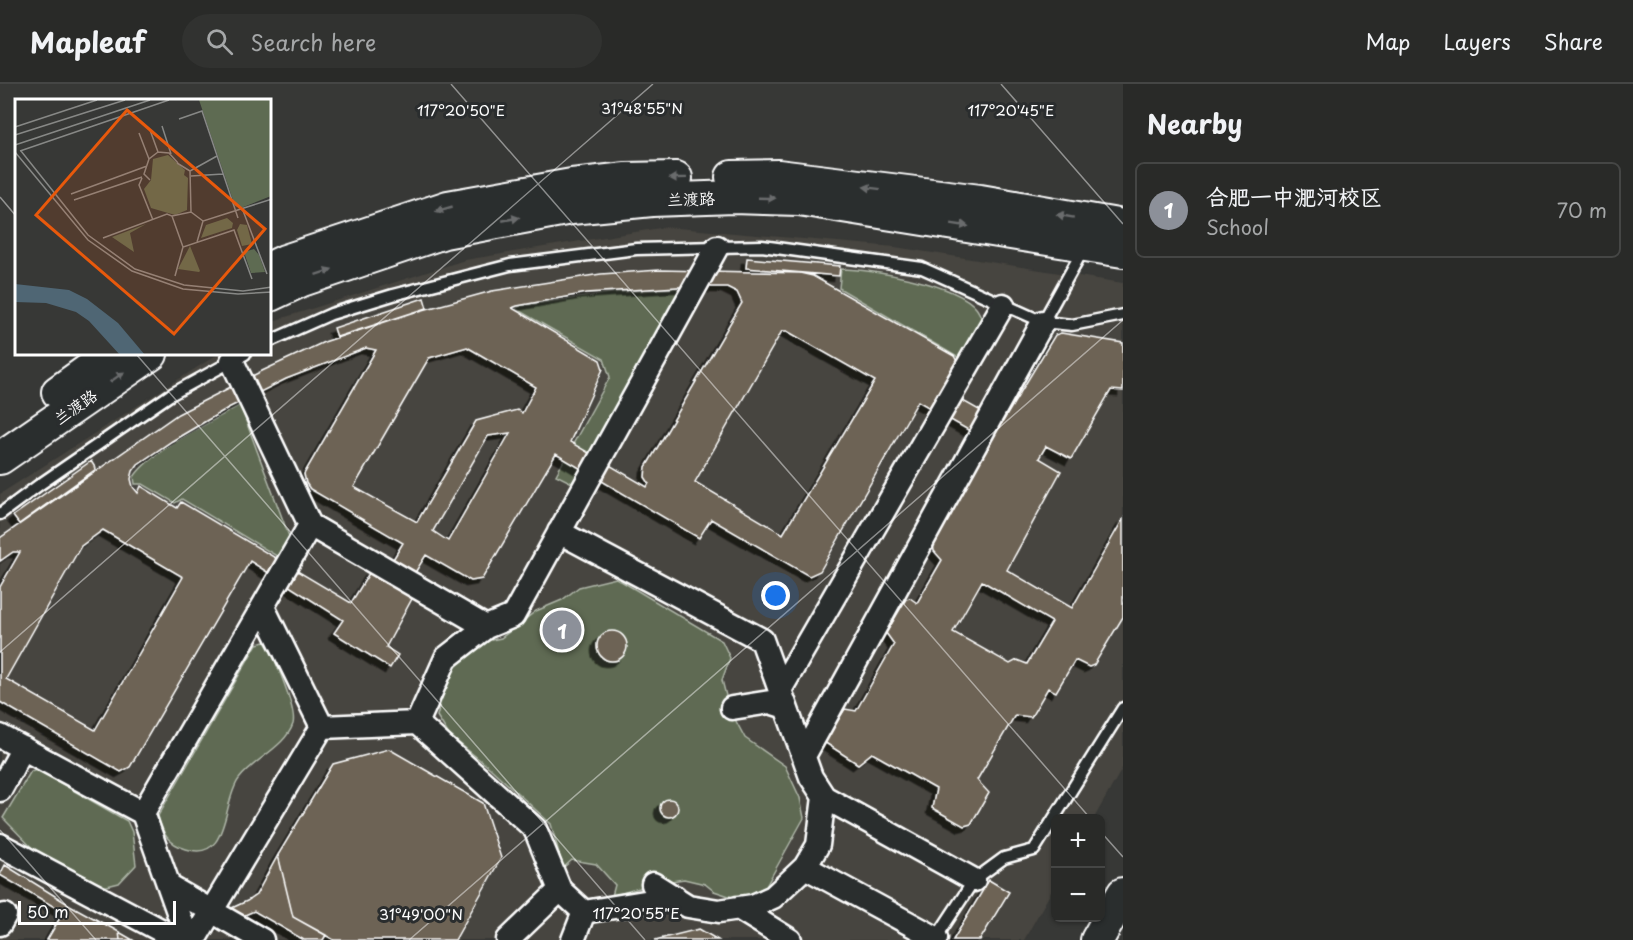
<!DOCTYPE html>
<meta charset="utf-8">
<style>
body{margin:0;font-family:"Playpen Sans","LXGW WenKai TC",sans-serif;background:#313230;color:#f1f3f6}
.controls{position:absolute;right:18px;bottom:18px;display:grid;overflow:hidden;border-radius:9px;box-shadow:0 2px 4px #0004}
.controls button{width:54px;height:54px;display:grid;place-items:center;padding:0;border:0;border-bottom:2px solid #454645;background:#292a28;color:#f1f3f6;font:30px sans-serif}
.scale{position:absolute;left:18px;bottom:15px;width:158px;box-sizing:border-box;padding-left:6px;border:3px solid #fff;border-top:0;font-size:16px;line-height:21px;white-space:nowrap;color:#fff;-webkit-text-stroke:4px #2a2d2e;paint-order:stroke}
.you{position:absolute;left:776px;top:512px;width:21px;height:21px;margin:-15px;border:4px solid #fff;border-radius:50%;background:#1a73e8;box-shadow:0 0 0 9px #1a73e833}
.badge{display:grid;place-items:center;width:39px;height:39px;border-radius:50%;background:#8c9099;color:#fff;font-size:20px;font-weight:700}
.pin{position:absolute;translate:-50% -50%;border:3px solid #fff;box-shadow:0 2px 6px #0006}
.list{margin:0;padding:0;list-style:none}
h2{display:flex;justify-content:space-between;align-items:center;height:78px;margin:0;padding:0 24px;font-size:26px}
h2 small{font-size:20px;font-weight:400;color:#a5a7a8}
.list li{display:grid;grid-template-columns:39px 1fr auto;gap:18px;align-items:center;box-sizing:border-box;height:96px;margin:0 12px 12px;padding:0 12px;border:2px solid #454645;border-radius:9px}
.list b{display:block;font-size:22px;white-space:nowrap}
.list p{margin:0;font-size:20px;white-space:nowrap;color:#a5a7a8}
.list em{font-size:20px;font-style:normal;color:#a5a7a8}
.icon{flex:none;width:33px;height:33px;fill:none;stroke:currentColor;stroke-width:2;stroke-linecap:round;stroke-linejoin:round}
.map{position:relative;flex:none;width:1123px;height:856px;overflow:hidden}
header{display:flex;align-items:center;gap:36px;box-sizing:border-box;height:84px;padding:0 30px;background:#292a28;border-bottom:2px solid #454645}
header strong{font-size:28px}
nav{display:flex;gap:33px;margin-inline-start:auto;font-size:21px}
.search{width:420px;height:54px;background:#313230;display:flex;align-items:center;gap:15px;box-sizing:border-box;padding:0 21px;border-radius:33px;color:#a5a7a8;font-size:22px}
main{display:flex}
aside{flex:1;background:#292a28}
.map>svg:first-child{display:block}
</style>
<header>
<strong>Mapleaf</strong>
<div class="search"><svg class="icon" aria-label="search" viewBox="0 0 24 24"><circle cx="10" cy="10" r="6"/><path d="M15 15l6 6"/></svg>Search here</div>
<nav><a>Map</a><a>Layers</a><a>Share</a></nav>
</header>
<main>
<div class="map">
<svg width="1123" height="856" viewBox="0 0 1123 856">
<defs>
<filter id="shadow"><feDropShadow dx="-5.5" dy="5.5" stdDeviation="0" flood-color="#0009"/></filter>
</defs>
<rect width="100%" height="100%" fill="#373836"/>
<filter id="ink" filterUnits="userSpaceOnUse"><feTurbulence type="fractalNoise" baseFrequency=".0167" numOctaves="2"/><feDisplacementMap in="SourceGraphic" scale="12" xChannelSelector="R" yChannelSelector="G"/><feConvolveMatrix kernelMatrix="1 2 1 2 8 2 1 2 1" color-interpolation-filters="sRGB"/></filter>
<g filter="url(#ink)">
<!-- built -->
<path fill="#47453f" d="M666 143 895 163 1123 199V683L1094 734H1056L1055 801 1024 856H0V410L218 270H270V238L465 176Z"/>
<!-- green -->
<path fill="#5e6b52" stroke="#aeb5a8" stroke-width="1.5" d="M841 185C871 185 957 200 976 224 980 229 982 236 985 241L964 277 839 204Z
M680 204 679 213 572 399 556 391 610 293 604 275 516 225 520 222 611 209Z
M240 321 290 455 280 474 182 415 175 419 143 400H135L134 393C152 366 211 338 240 321Z
M616 494 722 557 730 574 722 596 729 624 745 654 785 682 800 714 804 734 765 804 752 810 732 813 714 807 705 800 684 795 653 800 612 812 615 801 596 780 572 776 563 784 551 740 490 684 449 651 437 632 445 601 464 570 477 559 501 554 536 527 562 516 579 503Z
M265 558C274 571 297 626 293 640 286 662 253 676 239 695 222 717 230 779 186 765 167 759 163 750 158 732L257 560Z
M36 685 127 737 132 748 136 781 119 799 99 804 40 772 3 734 31 687Z"/>
<!-- building -->
<path fill="#6d6354" stroke="#fff" stroke-width="1.5" fill-rule="evenodd" filter="url(#shadow)" d="M747 174 840 182 839 192 746 184Z
M660 186 800 189 813 192 954 272 959 281 947 308 1002 339 1055 251 1061 249 1123 259V307L1111 306 1071 375 1046 362 1039 374 1061 387 1007 486 1072 524 1123 435V533L1094 581 1089 583 1075 576 1056 608 1048 604 1031 633 1015 631 977 696 989 709 971 740 964 742 932 724 936 705 872 669 858 680 824 658 845 625 856 627 894 560 886 549 906 515 910 514 917 519 942 476 934 467 933 458 991 359 918 317 820 487 809 492 711 435 699 454 556 370 482 495 471 497 426 471 404 506 414 511 386 563 398 571 390 584 334 549 343 536 250 477 130 683 121 688 0 618V503L20 468H13L0 477V454L178 330 262 287 324 258 412 229 492 207 601 190ZM677 203H727L737 208 742 219 646 383 645 393 649 399 647 403 570 358 603 285 600 276 512 224 517 222 587 209ZM782 247H787L875 297 783 450 695 398ZM467 263 536 303 522 329 517 326 476 337 417 438 354 403 429 274ZM366 264 376 266 304 390 306 399 310 405 403 459 383 492 371 486 351 519 181 418 177 424 141 402 138 409 133 403 131 395 133 387 138 380 172 357 228 324 286 295ZM510 349 448 457 433 447 488 352ZM103 446 183 493 95 646 6 595 81 462ZM982 497 1052 538 1027 580 1017 576 1010 580 953 548Z
M424 214 427 224 337 253 334 244Z
M91 377 96 385 19 440 13 432Z
M597 562a15 15 0 1 1 30 0a15 15 0 1 1-30 0Z
M389 665 483 719 501 774 455 856H334L293 833 278 771 333 680Z
M660 724a9 9 0 1 1 18 0a9 9 0 1 1-18 0Z
M278 771 293 833 326 851 323 856H304L254 827 186 856H162L247 817 256 811Z
M5 781 68 820 63 828 0 791Z
M989 796 1009 808 980 856H953Z
M68 820 119 848 120 856H47Z
M699 845 718 856H655Z
M119 848 133 856H120Z"/>
<g fill="none" stroke-linecap="round" stroke-linejoin="round">
<!-- lane casing -->
<g stroke="#fff" stroke-width="15">
<path id="lane" d="M1043 238 1084 164
M270 257 331 230 393 211 510 181 636 165 717 163 762 162 922 184 1043 238 1072 241 1123 231
M0 430 39 401 170 311 245 270
M936 854 974 796 1004 774 1034 766 1123 624"/>
</g>
<!-- street casing -->
<g stroke="#fff" stroke-width="27">
<path id="street" d="M310 441 486 543 513 532 717 163
M559 448 762 556 786 623
M780 606 1003 221
M732 624 770 618 786 623 811 693 824 713 818 761 805 783
M417 639 535 745 560 806 584 828 675 813
M322 643 417 639 446 574 486 543
M0 652 143 729 310 441 232 277
M804 672 1043 238
M0 706 23 664
M824 713 974 796
M143 729 188 856
M0 761 179 856
M653 800 688 822 719 827 753 822 773 813 805 783 936 854
M170 803 262 856
M738 824 790 856
M0 840 5 831
M194 856 322 643 263 523
M508 856 560 806
M573 856 584 828"/>
</g>
<!-- secondary casing -->
<g stroke="#fff" stroke-width="36">
<path id="secondary" d="M732 93 778 92 980 117 1123 142
M270 184 285 177 448 123 572 101 626 95 676 94
M270 211 302 196 444 148 571 124 652 116 734 113 799 115 1123 167
M58 308 111 270
M0 374 151 270
M1097 856 1123 810"/>
</g>
<!-- lane -->
<use href="#lane" stroke="#2a2d2e" stroke-width="10"/>
<!-- street -->
<use href="#street" stroke="#2a2d2e" stroke-width="22"/>
<!-- secondary -->
<use href="#secondary" stroke="#2a2d2e" stroke-width="32"/>
</g>
<!-- one-way arrows -->
<defs><path id="oneway-solid" d="M-6-.8H1V-3.2L6.5 0L1 3.2V.8H-6Z" transform="scale(1.5)"/></defs>
<g fill="#6a6c6d">
<use href="#oneway-solid" transform="translate(678 94) rotate(179)"/>
<use href="#oneway-solid" transform="translate(872 104) rotate(-173)"/>
<use href="#oneway-solid" transform="translate(767 114) rotate(2)"/>
<use href="#oneway-solid" transform="translate(444 125) rotate(164)"/>
<use href="#oneway-solid" transform="translate(1065 132) rotate(-170)"/>
<use href="#oneway-solid" transform="translate(511 135) rotate(-11)"/>
<use href="#oneway-solid" transform="translate(960 141) rotate(9)"/>
<use href="#oneway-solid" transform="translate(324 188) rotate(-19)"/>
<use href="#oneway-solid" transform="translate(117 293) rotate(-35)"/>
</g>
</g>
<!-- ticks -->
<path fill="none" stroke="#fff" stroke-width="1.5" stroke-opacity="0.45" d="M451 0 1090 734M1001 0 1123 140M0 113 16 132M136 270 645 856M0 568 653 0M0 746 96 856M1100 747 1123 773M409 856 1123 236"/>
<g text-anchor="middle" dominant-baseline="central" stroke-width="6" stroke-linejoin="round" paint-order="stroke">
<!-- street labels -->
<g font-size="16" fill="#fff" stroke="#2a2d2e">
<text transform="translate(691 114) rotate(-2)">兰渡路</text>
<text transform="translate(75 322) rotate(-35)">兰渡路</text>
</g>
</g>
<!-- overview -->
<g transform="translate(15 15)">
<rect width="256" height="256" fill="#373836"/>
<path d="M184 1H256V97L226 109 220 107ZM153 56 170 71 169 76 173 79 172 111 160 116 136 109 129 90 136 81 138 60ZM212 119 218 124 217 129 186 139 191 126ZM131 125 115 134 119 153 97 138ZM225 125 232 126 237 145 227 147 222 131ZM175 147 185 172 184 173 163 170ZM239 150 244 156 250 173 236 174 229 153Z" fill="#5e6b52"/>
<path d="M0 185 54 191 72 200 103 224 130 256H105L74 222 61 213 31 204 0 203Z" fill="#4f6674"/>
<path fill="none" stroke="#878886" stroke-width="1.5" d="M164 20 187 12 223 119M147 27 156 55M0 28 82 1M135 31 143 53 154 54 163 64M124 34 134 60M0 36 110 1M0 46 135 1M5 52 154 1M6 52 73 136 120 170 169 186 228 192 257 188M0 53 73 141 117 172 168 190 223 195 257 193M162 64 175 72 176 113M175 72 202 57M176 77 208 75M127 79 124 86 138 121M135 81 129 75 134 60 143 53M56 95 132 67M59 101 127 78M227 109 252 175M157 117 176 113 188 122M88 139 152 115 157 117 168 148M182 143 188 122 257 100M160 177 168 148 219 131 237 180"/>
<path fill="#e8590c" fill-opacity="0.15" stroke="#e8590c" stroke-width="3" d="M112 11 250 130 159 235 21 116Z"/>
<rect width="256" height="256" fill="none" stroke="#fff" stroke-width="3"/>
</g>
<g font-size="15" text-anchor="middle" fill="#fff" stroke="#2a2d2e" stroke-width="6" stroke-linejoin="round" paint-order="stroke">
<text x="642" y="30">31°48'55"N</text>
<text x="461" y="32">117°20'50"E</text>
<text x="1011" y="32">117°20'45"E</text>
<text x="636" y="835">117°20'55"E</text>
<text x="421" y="836">31°49'00"N</text>
</g>
</svg>
<div class="controls">
<button>+</button>
<button>−</button>
</div>
<div class="scale">50 m</div>
<div class="you"></div>
<div class="pin badge" style="left:562px;top:546px">1</div>
</div>
<aside>
<h2>Nearby<small></small></h2>
<ul class="list">
<li><span class="badge">1</span><div><b>合肥一中淝河校区</b><p>School</p></div><em>70 m</em></li>
</ul>
</aside>
</main>
